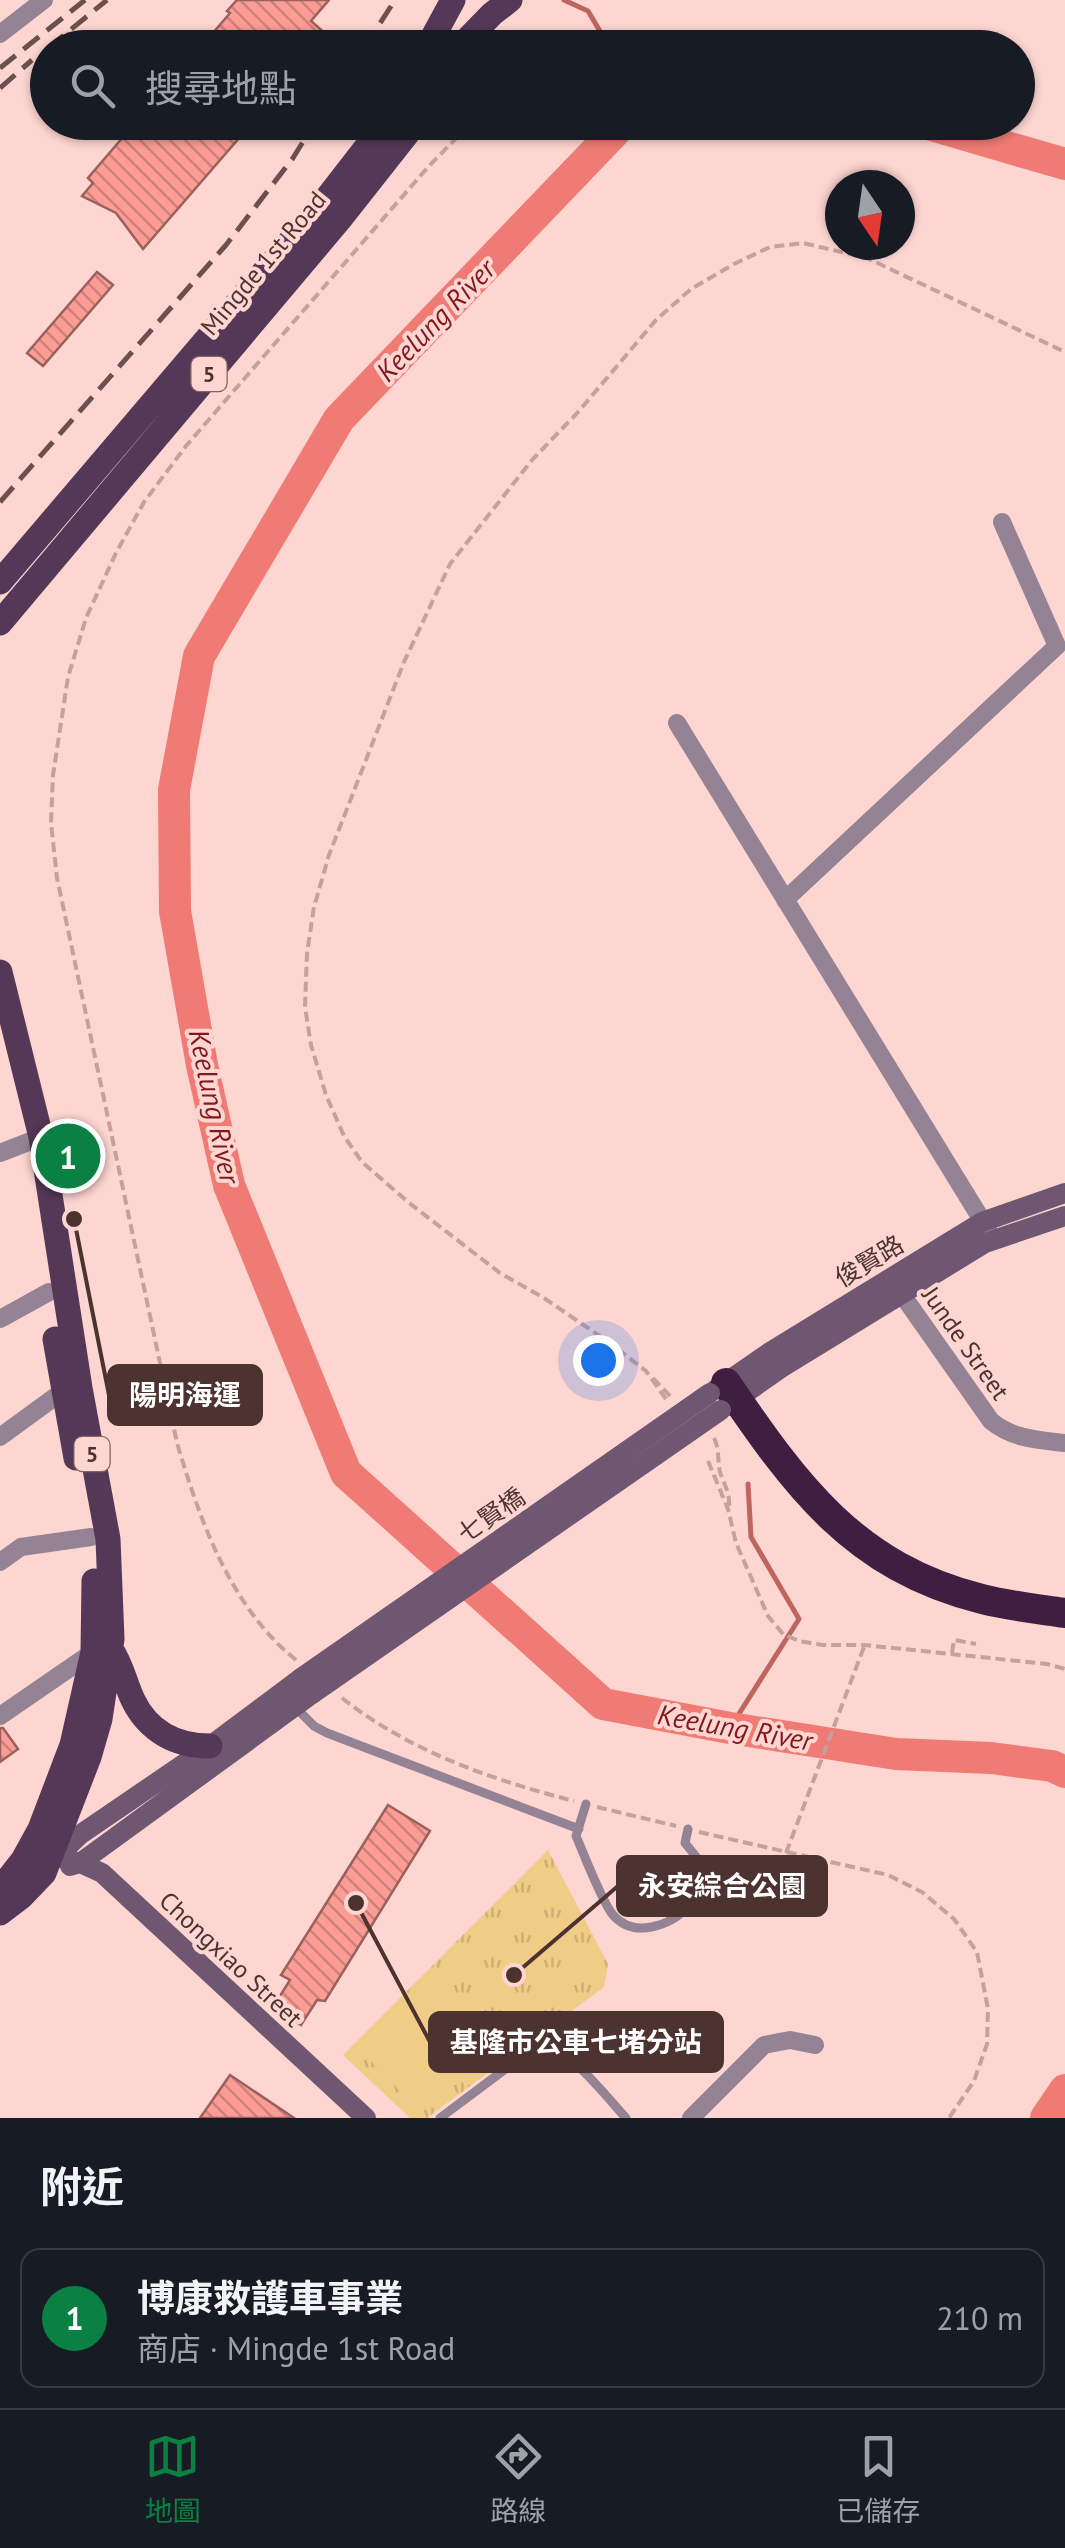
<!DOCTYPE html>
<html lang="zh-TW">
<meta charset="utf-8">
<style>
body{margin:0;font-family:"PT Sans","Noto Sans TC",sans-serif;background:#20242c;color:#f1f3f6}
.compass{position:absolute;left:825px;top:170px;width:90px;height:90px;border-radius:50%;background:#171b24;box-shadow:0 2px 8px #0004;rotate:167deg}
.you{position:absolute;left:598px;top:1360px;width:35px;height:35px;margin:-25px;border:8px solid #fff;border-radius:50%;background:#1a73e8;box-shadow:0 0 0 15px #1a73e833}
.badge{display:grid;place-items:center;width:65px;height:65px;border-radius:50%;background:#0b8043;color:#fff;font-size:32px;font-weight:700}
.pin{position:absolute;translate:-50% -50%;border:5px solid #fff;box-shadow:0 2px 10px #0006}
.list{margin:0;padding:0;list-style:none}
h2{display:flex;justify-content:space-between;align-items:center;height:130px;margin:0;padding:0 40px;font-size:42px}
h2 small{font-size:32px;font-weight:400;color:#9ea1a6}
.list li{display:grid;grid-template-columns:65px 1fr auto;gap:30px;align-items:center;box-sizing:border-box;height:140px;margin:0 20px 20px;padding:0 20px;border:2px solid #363941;border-radius:20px}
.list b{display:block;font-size:38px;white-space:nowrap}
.list p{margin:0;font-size:32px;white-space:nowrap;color:#9ea1a6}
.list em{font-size:32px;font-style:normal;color:#9ea1a6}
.icon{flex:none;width:55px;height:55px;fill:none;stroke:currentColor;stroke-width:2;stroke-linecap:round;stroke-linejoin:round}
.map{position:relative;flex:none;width:1065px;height:2118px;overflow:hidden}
.search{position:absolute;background:#171b24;box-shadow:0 2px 8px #0004;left:30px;right:30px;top:30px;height:110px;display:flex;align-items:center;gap:25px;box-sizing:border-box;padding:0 35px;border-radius:55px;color:#9ea1a6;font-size:38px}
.sheet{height:290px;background:#171b24}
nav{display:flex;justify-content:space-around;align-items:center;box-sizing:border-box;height:140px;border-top:2px solid #363941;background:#171b24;font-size:28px;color:#9ea1a6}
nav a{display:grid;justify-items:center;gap:5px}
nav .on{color:#0b8043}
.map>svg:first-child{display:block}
</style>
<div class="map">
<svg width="1065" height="2118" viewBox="0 0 1065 2118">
<defs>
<pattern id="grass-tufts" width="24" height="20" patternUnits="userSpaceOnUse" patternTransform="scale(2.5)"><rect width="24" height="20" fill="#efcd87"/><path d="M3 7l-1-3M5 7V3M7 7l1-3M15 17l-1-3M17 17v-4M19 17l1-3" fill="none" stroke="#cfb075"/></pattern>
<pattern id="building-back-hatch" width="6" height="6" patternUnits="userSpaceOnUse" patternTransform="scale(2.5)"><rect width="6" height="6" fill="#fc9d95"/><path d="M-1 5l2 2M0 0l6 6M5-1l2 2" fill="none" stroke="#ce817a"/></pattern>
</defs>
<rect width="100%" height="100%" fill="#fdd5d1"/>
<!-- grass -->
<path fill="url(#grass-tufts)" d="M548 1850 608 1964 604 1987 427 2118H410L343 2055Z"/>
<!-- garden -->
<path fill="#efcd87" d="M427 1992 482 2050 418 2109 363 2053Z"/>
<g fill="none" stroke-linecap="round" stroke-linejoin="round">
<!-- stream -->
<path stroke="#be6560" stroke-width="5" d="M564 0 588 11 610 48
M730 1728 799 1619 751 1537 748 1484"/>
<!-- river -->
<path stroke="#ef7b74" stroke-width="32" d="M624 122 339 419 199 656 174 790 175 911 202 1065 229 1185 346 1473 603 1704 730 1728 896 1754 991 1758 1052 1766 1065 1772
M921 122 1065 164
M1046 2118 1065 2090"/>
</g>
<!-- building -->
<path fill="url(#building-back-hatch)" stroke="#9a615c" stroke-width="2.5" d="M237 0H329L311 21 328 36 318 48H200L230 13 227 11Z
M136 122H253L143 249 116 213 82 196 93 183 88 178Z
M97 272 113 285 43 366 27 353Z
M0 1728H3L18 1749 0 1762Z
M388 1805 430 1831 325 2001 317 2000 301 2025 273 2007 290 1980 281 1975Z
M230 2075 294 2118H200Z"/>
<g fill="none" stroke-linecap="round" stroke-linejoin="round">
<!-- path -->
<path stroke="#c4a19d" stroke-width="4" stroke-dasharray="10 5" stroke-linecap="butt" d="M653 1378 670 1396
M666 1399 646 1371 610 1343 544 1298 500 1273 408 1202 362 1162 344 1136 326 1095 311 1045 305 1007 307 953 314 907 329 855 404 662 450 564 532 460 579 411 656 320 691 289 734 264 770 247 803 243 867 258 1065 352
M714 1438C720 1450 717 1460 720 1472 724 1485 730 1492 729 1506
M708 1461 728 1509 736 1543 768 1616 783 1634 799 1641 823 1645H865L1047 1664 1065 1669
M952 1653 954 1640 976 1644
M296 1660C231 1608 200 1521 177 1443L57 878 51 823 53 775 68 677 86 618 116 553 144 502 186 446 238 386 428 167 472 122
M342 1698C409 1751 492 1780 574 1801
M597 1807 676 1826
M699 1832 888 1875 922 1892 954 1919 977 1952 988 2009 987 2044 974 2081 949 2118
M786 1853 864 1647"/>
<!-- lane -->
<path stroke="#948395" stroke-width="9" d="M294 1706 314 1726 327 1733 579 1829
M586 1804 576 1836C584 1854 602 1902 613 1915 634 1939 670 1926 689 1906 694 1900 698 1892 702 1886L698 1859 685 1843 688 1829
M440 2118 528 2052C533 2050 538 2046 543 2046 566 2044 611 2102 626 2118"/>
<!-- street -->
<path stroke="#948395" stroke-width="18" d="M0 34 44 0
M677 723 988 1230
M785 900 1057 646 1002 522
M0 1153 41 1137
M896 1286 991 1421C1013 1439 1038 1440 1065 1443
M0 1319 49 1292
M0 1437 63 1391 74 1389
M0 1562 21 1547 91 1537
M0 1716 93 1652
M691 2118 764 2045 790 2040 815 2045"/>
<!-- secondary -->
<path stroke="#705771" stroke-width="20" d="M715 1390 770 1352 982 1222 1065 1193
M727 1406 781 1368 985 1243 1065 1216
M51 1855 80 1863 102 1873 366 2118
M45 1856 66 1848 81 1834 210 1746 301 1678
M70 1866 80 1863 312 1694"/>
<!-- primary -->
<path stroke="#553857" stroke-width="25" d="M427 48 453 0
M459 48 492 14 510 0
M0 582 327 198 386 122
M0 623 340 219 407 134 414 122
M0 972 41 1137 80 1388 108 1539 112 1639 100 1719 89 1757 51 1855 44 1873 21 1897 0 1913
M55 1339 76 1458
M108 1649H111C122 1665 125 1683 133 1700 148 1731 176 1746 210 1746
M0 1889 23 1860 40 1829 72 1745 93 1652 94 1581"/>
<!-- highway -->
<path stroke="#3f1e41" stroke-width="30" d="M726 1383C796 1486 854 1567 982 1599 1009 1606 1038 1609 1065 1613"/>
<!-- rail -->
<path stroke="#6c504d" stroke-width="5" stroke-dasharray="20 10" stroke-linecap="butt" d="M48 48 107 0
M364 48 395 0
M0 68 85 0
M0 88 32 60
M0 502 226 245 293 158 315 122"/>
<!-- secondary-bridge -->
<path stroke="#705771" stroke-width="20" d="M301 1678 710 1393
M312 1694 721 1410"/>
</g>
<g text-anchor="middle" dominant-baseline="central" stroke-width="8" stroke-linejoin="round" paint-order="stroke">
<!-- shield labels -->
<g fill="#fdd5d1" stroke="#816460" stroke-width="2.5">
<rect x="191.5" y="357" width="35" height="34" rx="8"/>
<rect x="74.5" y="1437" width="35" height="34" rx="8"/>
</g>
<g font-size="22" font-weight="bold" fill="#4c3330">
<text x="209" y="374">5</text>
<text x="92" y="1454">5</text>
</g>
<!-- street labels -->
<g font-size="25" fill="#4c3330" stroke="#fdd5d1">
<text transform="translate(263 263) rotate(-50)">Mingde 1st Road</text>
<text transform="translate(869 1261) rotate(-31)">俊賢路</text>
<text transform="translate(966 1343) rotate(55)">Junde Street</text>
<text transform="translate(491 1515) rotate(-35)">七賢橋</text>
<text transform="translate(231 1959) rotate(43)">Chongxiao Street</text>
</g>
<!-- water labels -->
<g font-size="28" font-style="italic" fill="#81181c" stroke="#fdd5d1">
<text transform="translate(435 320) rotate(-46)">Keelung River</text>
<text transform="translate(215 1106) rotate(78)">Keelung River</text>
<text transform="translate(735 1727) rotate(10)">Keelung River</text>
</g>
</g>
<!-- callouts -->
<path fill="none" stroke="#4c3330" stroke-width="4" d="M74 1219L109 1395M514 1975L618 1886M356 1903L430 2042"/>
<g fill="#4c3330" stroke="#fdd5d1" stroke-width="4">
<circle cx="74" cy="1219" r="10"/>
<circle cx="514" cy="1975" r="10"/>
<circle cx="356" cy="1903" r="10"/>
</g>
<g fill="#4c3330" stroke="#4c3330" stroke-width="4">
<rect x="109" y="1366" width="152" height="58" rx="10"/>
<rect x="618" y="1857" width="208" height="58" rx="10"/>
<rect x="430" y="2013" width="292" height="58" rx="10"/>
</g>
<g font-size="28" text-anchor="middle" font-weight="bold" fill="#fff">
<text x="185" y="1405">陽明海運</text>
<text x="722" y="1896">永安綜合公園</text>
<text x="576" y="2052">基隆市公車七堵分站</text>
</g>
</svg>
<svg class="compass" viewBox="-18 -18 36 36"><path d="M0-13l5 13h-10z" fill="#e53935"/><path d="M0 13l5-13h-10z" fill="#9ea1a6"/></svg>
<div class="you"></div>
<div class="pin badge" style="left:68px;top:1156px">1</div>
<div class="search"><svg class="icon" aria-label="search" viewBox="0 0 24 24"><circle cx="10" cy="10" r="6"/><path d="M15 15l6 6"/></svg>搜尋地點</div>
</div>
<section class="sheet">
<h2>附近<small></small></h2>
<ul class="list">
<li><span class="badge">1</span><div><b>博康救護車事業</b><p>商店 · Mingde 1st Road</p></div><em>210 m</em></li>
</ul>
</section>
<nav>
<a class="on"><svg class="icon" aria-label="map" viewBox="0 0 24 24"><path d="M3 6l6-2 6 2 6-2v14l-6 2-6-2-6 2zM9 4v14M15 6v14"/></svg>地圖</a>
<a><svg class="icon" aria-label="directions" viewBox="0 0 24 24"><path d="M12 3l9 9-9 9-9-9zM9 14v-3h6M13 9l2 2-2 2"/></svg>路線</a>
<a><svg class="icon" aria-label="saved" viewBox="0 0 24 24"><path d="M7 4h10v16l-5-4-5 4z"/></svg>已儲存</a>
</nav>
